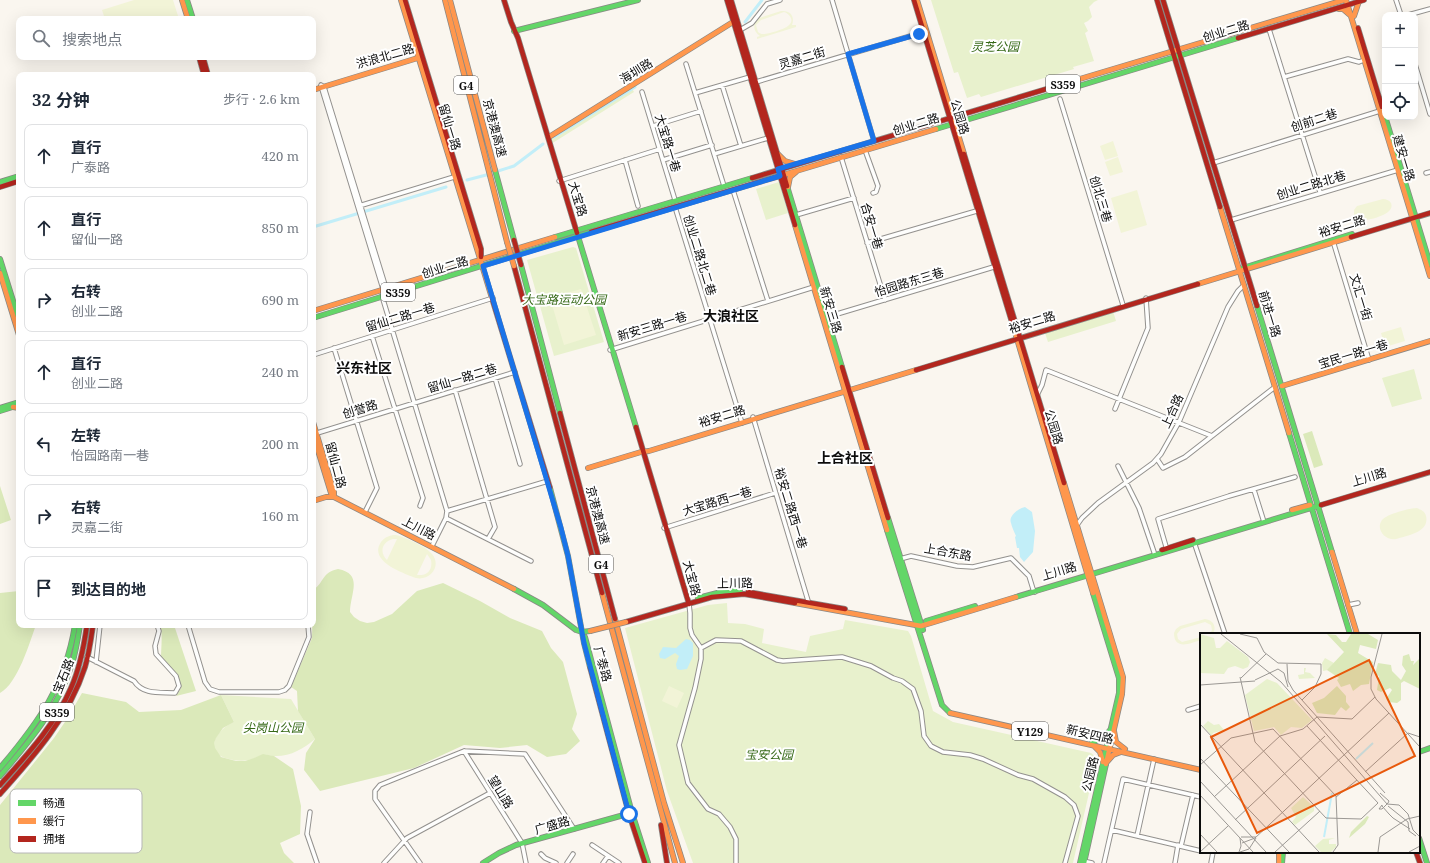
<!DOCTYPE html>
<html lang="zh">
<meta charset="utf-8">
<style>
body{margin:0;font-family:"Noto Serif","Noto Sans SC",serif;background:#f6f6f7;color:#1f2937}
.controls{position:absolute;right:12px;top:12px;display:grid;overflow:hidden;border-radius:8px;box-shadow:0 4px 16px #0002}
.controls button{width:36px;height:36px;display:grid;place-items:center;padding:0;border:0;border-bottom:1px solid #e0e1e3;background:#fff;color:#1f2937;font:20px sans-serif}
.stop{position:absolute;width:12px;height:12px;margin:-9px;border:3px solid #1a73e8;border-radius:50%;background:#fff}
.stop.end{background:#1a73e8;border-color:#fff;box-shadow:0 1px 4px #0008}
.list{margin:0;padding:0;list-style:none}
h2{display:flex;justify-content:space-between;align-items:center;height:52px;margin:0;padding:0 16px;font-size:17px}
h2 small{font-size:13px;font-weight:400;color:#747a83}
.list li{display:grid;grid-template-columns:26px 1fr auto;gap:12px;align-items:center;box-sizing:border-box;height:64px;margin:0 8px 8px;padding:0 8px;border:1px solid #e0e1e3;border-radius:8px}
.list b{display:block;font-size:15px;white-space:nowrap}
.list p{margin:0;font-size:13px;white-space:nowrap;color:#747a83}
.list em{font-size:13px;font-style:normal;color:#747a83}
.icon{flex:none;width:22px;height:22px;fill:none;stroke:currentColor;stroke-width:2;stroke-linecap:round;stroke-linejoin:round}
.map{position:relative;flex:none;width:1430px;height:863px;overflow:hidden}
.search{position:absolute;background:#fff;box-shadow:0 4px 16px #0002;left:16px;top:16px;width:300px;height:44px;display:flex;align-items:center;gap:10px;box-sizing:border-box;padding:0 14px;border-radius:8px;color:#747a83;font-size:15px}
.panel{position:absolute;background:#fff;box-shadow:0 4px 16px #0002;left:16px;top:72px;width:300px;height:556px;border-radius:8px}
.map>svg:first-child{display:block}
</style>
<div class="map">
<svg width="1430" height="863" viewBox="0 0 1430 863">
<rect width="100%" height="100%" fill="#faf6ef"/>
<!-- green -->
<path fill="#e8f1cd" d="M931 0H1098L1094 2 1089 7 1092 17 1088 21 1084 23 1088 31 1085 33 1094 61 1073 67 1074 69 981 97 979 94 967 98 958 72 954 73Z
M630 85 634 92 551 144 549 137Z
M779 182 788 213 766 220 756 189Z
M573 247 576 248 604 342 554 356 527 260Z
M1113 311 1116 321 1048 342 1045 333Z
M1414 369 1422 399 1392 407 1382 378Z
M727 603 728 623 745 624 764 629 762 643 806 652 810 636 843 629 845 620 908 631 911 636 933 711 953 722 1091 753 1097 758 1073 863H693L667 791 625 628 708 605Z
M221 695 291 699 315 739C303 749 290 757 273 756 270 756 267 754 264 755 261 755 258 757 255 758 246 762 235 761 225 758 202 750 219 728 234 722Z"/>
<!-- forest -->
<path fill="#dbe9ba" d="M1312 431 1323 465 1314 468 1303 434Z
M0 486 11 520 0 524Z
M338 569C364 574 350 594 350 612L354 617 360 621 367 623 374 622 392 614 417 591 443 583 480 601 510 618 542 631 551 648 563 662 577 714 572 729 580 741 566 754 547 757 527 745 500 748 464 745 414 768 320 791 304 770 306 753 315 739 298 711 297 691 291 687 312 638 313 590C324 583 322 572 338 569Z
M19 591V625H36C29 644 18 683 0 693V593Z
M160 625H174L196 691 176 696 181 688 177 675 161 658C161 647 163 635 160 625Z
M82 693 126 702 139 712 181 710 221 695 234 722 223 728 216 738 214 743 215 748 221 757 236 761H245L254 758 263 754 274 756 293 769 301 806 300 834 280 843 284 853 294 863H0V805L54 738 67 719Z"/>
<!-- pitch -->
<path fill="#f2f4d7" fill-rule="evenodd" d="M134 0H173L179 19H105L102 10Z
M781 11C791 10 795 17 792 25H796V27L757 39V37L760 36C753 31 752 24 759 18ZM784 12C790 14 795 21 788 26 785 29 768 34 764 34 761 34 761 34 758 32L756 25 761 20Z
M1113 141 1118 156 1105 160 1100 146Z
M1118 157 1123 172 1110 176 1105 162Z
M1137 190 1147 225 1121 233 1111 198Z
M1383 199C1386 199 1389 200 1391 203 1396 215 1368 220 1361 221L1354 218V210L1357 206Z
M581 289 596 335 564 345 550 298Z
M1401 327 1405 341 1385 347 1381 333Z
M1417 508C1421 510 1425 511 1426 516 1430 532 1407 536 1396 539 1386 541 1375 530 1382 520 1387 514 1410 508 1417 508Z
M395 535C403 536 427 547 432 554 442 566 430 581 416 578 403 573 368 561 381 542 385 537 390 535 395 535ZM393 539H397L387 560C379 552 382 542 393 539ZM427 554 431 560C433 570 427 576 417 575Z
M1205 619C1213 620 1217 626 1213 634H1210L1212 630 1211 625 1205 622 1181 629 1177 634 1178 639 1182 642 1201 637V640C1191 643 1174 651 1174 633L1176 629 1180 626Z
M669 686 684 693 677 708 662 701Z"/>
<!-- water -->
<path fill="#c2eef8" d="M1025 507 1032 512 1035 531 1033 552 1024 562 1020 557 1019 548H1017L1015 537 1016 536C1014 532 1012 527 1011 523 1008 516 1019 508 1025 507Z
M686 639 690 640 693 643V656L687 669 680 670 677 669 676 664 679 656 675 653 665 659 660 658 659 654 663 647 676 648Z"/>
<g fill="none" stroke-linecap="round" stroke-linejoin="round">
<!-- canal -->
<path stroke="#c2eef8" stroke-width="3" d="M745 22 762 0
M554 137 635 87
M495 172 514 166 543 144
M467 180 490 174
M313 227 446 187"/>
<!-- street casing -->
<g stroke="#93918e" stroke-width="5.5">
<path id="street" d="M832 0 874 141
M1396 0 1401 15
M1408 15 1430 9
M1269 29 1320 192
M740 30 752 23 767 4 780 0
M686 64 724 186
M1415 64 1430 114
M1284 77 1348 59 1359 62 1364 60
M756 82 924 32
M321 85 324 87 386 288
M722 85 741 146
M321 86 383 289
M642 92 675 200
M695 93 750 77
M1060 99 1123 305
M653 126 701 111
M865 150 878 186 876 192 873 193
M714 154 768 138
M841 157 885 300
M625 160 638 206
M663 160 712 145
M1213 163 1383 110
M1426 173 1430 172
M559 181 660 149
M733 190 768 301
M359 206 454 177
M675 207 742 423
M796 215 854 198
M1231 220 1398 170
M1333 241 1369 360
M867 243 980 210
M382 296 447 511 446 518 432 546
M827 317 997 266
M372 336 423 498 420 506
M334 348 377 488 365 512
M610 350 814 287
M313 355 493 298
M495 378 520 464
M455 390 495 527 488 539
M1037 395 1042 385 1046 370 1212 436
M1115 409 1148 328 1146 298
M753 417 809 604
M314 434 515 372
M1157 459 1163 468 1185 457 1275 387
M1118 466 1139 508 1155 555
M1254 490 1264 522
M447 511 548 481
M446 518 531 561
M1077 525 1082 518 1098 503 1153 463 1161 454 1179 422 1228 307 1238 291 1244 285
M664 528 775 493
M1194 542 1225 634
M1167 550 1158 519 1229 496 1295 477
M900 559 911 556 957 566 973 567 1011 558 1029 576 1033 589 1035 592
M689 604 690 613V628L692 635 701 648V659L695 688 679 745 688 783 708 809 719 814 730 827 736 839V863
M1348 605 1358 603
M188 625 205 682 210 689 219 692H279L285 690 289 686 309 637 308 625
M701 648 716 640 741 641 777 660 783 661 842 657 871 666 893 678 902 681 913 689 921 711 924 736 931 746 943 752 970 755 983 759 1018 775 1033 779 1065 797 1074 805 1078 816 1065 863
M87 657 134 681C143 695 160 692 175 693L179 686 176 676 156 654 155 646 159 631 157 625
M96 662 100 625
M1188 710 1201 706
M464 751 522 843 526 863
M310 812 307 834 317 863
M1112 830 1201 851
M1137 836 1154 759
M592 845 619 863
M1181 846 1193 795
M541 854 545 858 556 863
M1083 861 1092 863
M384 863 407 838 490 793
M420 863 375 799V791L380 785 464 751 525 754 574 829
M567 863 573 854
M603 863 608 856
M1104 863 1123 779 1201 797
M1175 863 1178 845
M1211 863 1213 852"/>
</g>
<!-- fast casing -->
<g stroke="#8a8885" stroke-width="6">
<path id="fast" d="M187 0 193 19
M514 31 638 0
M1385 116 1430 264
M936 129 1238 38
M495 170 514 240
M0 182 19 176
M787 186 842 367
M577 233 636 427
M555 237 752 178
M0 259 19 320
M521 265 560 413
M1243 268 1352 234
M1257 306 1332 552
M313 318 591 232
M0 408 19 402
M0 411 19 405
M1289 433 1350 634
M550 488 568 556 584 643 590 667
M888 518 923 630
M887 530 942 705 950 713
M514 589 543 605 576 630 582 632 590 631
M1016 597 1321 505
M698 598 725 591H740
M926 621 975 606
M585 637 632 813 648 863
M1092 742 1103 739 1110 730
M1419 752 1430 748
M0 768C39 722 65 686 75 625
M0 776C29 742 59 707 72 664 76 651 78 638 80 625
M1419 838 1427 863
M483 863 499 853 516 845 631 813
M1080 863 1119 693V678L1093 593
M1084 863 1106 764
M1282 863 1283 852"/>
</g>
<!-- slow casing -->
<g stroke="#8a8885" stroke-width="6">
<path id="slow" d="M182 0 188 19
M401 0 492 298
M445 0 507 242
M450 0 495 170
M917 0 964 154
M1346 0 1430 276
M1339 9H1343L1350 15
M1354 16 1359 1
M1063 84 1344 0
M313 90 421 57
M549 137 733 22
M778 154 785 161 795 164
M783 175 936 129
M788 187 790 177 796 172
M1220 207 1289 433
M795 225 887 530
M0 273 19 335
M1198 284 1351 237
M313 311 555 237
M1014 329 1093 593
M1282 386 1430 341
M13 407 19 408
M313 422 334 492V497
M313 434 331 493 334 497
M588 468 641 452 649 451 916 370
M1064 483 1123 677 1122 694 1106 764
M313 501 326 497H334L514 589
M1292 510 1310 505
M1332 552 1357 634
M602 593 675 863
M795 603 921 626 1016 597
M615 619 664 803 683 863
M950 713 1201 770
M1114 731 1116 742 1125 749
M1094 746 1100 752 1103 762
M1106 763 1113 755 1121 752
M1279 852V863"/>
</g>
<!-- jam casing -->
<g stroke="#8a8885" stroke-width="6">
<path id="jam" d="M405 0 481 249V257
M504 0 511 22 518 38 577 233
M727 0 795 225
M731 0 787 186
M914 0 1014 329
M1157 0 1220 207
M1163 0 1257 306
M1358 28 1382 107
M1238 38 1364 0
M199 57 204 75
M203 57 208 75
M964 154 1064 483
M752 178 1063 84
M0 187 19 181
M591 232 783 175
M1351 237 1430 213
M514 266 602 593
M492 298 550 488
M842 367 888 518
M916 370 1198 284
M560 413 615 619
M636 427 689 604
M1321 505 1430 472
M1162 550 1193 540
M748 592 845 609
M626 622 712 597 744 594 795 603
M590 667 629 814 645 863
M0 785C27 755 55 725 71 688 80 668 84 646 87 625
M0 794C34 756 69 717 85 667 89 654 91 639 93 625
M661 825 667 863
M1416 852 1420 863"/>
</g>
<!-- street -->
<use href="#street" stroke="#fefefd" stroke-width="3.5"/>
<!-- fast -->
<use href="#fast" stroke="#63d668" stroke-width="4.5"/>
<!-- slow -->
<use href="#slow" stroke="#ff974d" stroke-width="4.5"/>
<!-- jam -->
<use href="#jam" stroke="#b3261e" stroke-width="4.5"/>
<!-- slow-bridge casing -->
<g stroke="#8a8885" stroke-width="6" stroke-linecap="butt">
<path id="slow-bridge" d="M507 242 514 266
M590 631 626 622"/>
</g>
<!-- jam-bridge casing -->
<g stroke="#8a8885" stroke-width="6" stroke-linecap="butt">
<path id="jam-bridge" d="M514 240 521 265"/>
</g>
<!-- slow-bridge -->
<use href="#slow-bridge" stroke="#ff974d" stroke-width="4.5"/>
<!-- jam-bridge -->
<use href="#jam-bridge" stroke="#b3261e" stroke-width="4.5"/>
</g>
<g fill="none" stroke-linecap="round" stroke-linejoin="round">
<!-- route -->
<path stroke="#1a73e8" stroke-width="5" d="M629 814 584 643 568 556 561 528 483 266 780 176 778 169 874 141 848 54 919 34"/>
</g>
<g text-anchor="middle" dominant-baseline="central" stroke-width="4" stroke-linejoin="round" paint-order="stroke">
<!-- shield labels -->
<g fill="#fff" stroke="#555" stroke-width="1">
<rect x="1046" y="75" width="34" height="18" rx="3"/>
<rect x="454" y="76" width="24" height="18" rx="3"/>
<rect x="381" y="283" width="34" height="18" rx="3"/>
<rect x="589" y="555" width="24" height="18" rx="3"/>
<rect x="40" y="703" width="34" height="18" rx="3"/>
<rect x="1012" y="722" width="36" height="18" rx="3"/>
</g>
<g font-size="11" font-weight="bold" fill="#0c0c0c">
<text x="1063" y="84">S359</text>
<text x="466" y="85">G4</text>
<text x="398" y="292">S359</text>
<text x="601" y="564">G4</text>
<text x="57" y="712">S359</text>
<text x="1030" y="731">Y129</text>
</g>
<!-- street labels -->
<g font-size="12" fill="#0c0c0c" stroke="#fff">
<text transform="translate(1226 31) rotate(-17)">创业二路</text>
<text transform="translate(385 56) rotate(-16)">洪浪北二路</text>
<text transform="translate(802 58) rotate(-17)">灵嘉二街</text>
<text transform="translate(636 71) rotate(-32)">海圳路</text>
<text transform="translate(960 117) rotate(73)">公园路</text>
<text transform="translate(1314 120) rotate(-18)">创前二巷</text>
<text transform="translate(916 124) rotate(-17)">创业二路</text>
<text transform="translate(450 127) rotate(73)">留仙一路</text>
<text transform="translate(495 128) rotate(75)">京港澳高速</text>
<text transform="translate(668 143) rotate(73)">大宝路一巷</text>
<text transform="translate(1404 158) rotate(73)">建安一路</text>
<text transform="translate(1311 185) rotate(-17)">创业二路北巷</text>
<text transform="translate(578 199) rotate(73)">大宝路</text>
<text transform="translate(1101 199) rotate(73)">创北三巷</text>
<text transform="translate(872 226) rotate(73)">合安一巷</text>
<text transform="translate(1342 226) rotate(-17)">裕安二路</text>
<text transform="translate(700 255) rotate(73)">创业二路北二巷</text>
<text transform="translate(445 267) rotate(-17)">创业二路</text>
<text transform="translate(909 282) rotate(-17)">怡园路东三巷</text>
<text transform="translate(1361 297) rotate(73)">文汇一街</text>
<text transform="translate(831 310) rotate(73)">新安三路</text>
<text transform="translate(1270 314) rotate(73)">前进一路</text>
<text transform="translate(400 317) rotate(-17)">留仙二路一巷</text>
<text transform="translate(1032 322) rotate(-17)">裕安二路</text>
<text transform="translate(652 326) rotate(-17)">新安三路一巷</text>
<text transform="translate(1353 354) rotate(-17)">宝民一路一巷</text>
<text transform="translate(462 378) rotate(-17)">留仙一路二巷</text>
<text transform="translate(360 409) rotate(-17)">创誉路</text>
<text transform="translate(1172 411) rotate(-65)">上合路</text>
<text transform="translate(722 416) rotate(-17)">裕安二路</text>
<text transform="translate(1054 427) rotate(73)">公园路</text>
<text transform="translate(336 465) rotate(75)">留仙二路</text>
<text transform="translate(1369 477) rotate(-17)">上川路</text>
<text transform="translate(717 501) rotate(-17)">大宝路西一巷</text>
<text transform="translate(791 508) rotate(73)">裕安二路西一巷</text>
<text transform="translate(598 515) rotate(75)">京港澳高速</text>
<text transform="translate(419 528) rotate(27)">上川路</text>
<text transform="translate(948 552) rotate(10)">上合东路</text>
<text transform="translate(1059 571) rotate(-17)">上川路</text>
<text transform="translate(692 578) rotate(75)">大宝路</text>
<text transform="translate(735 583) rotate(-1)">上川路</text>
<text transform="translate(603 664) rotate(75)">广泰路</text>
<text transform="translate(63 676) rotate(-68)">宝石路</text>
<text transform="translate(1090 734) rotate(13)">新安四路</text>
<text transform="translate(1090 774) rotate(-77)">公园路</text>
<text transform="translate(501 792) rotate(58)">望山路</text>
<text transform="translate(552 825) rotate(-16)">广盛路</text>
</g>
<!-- park labels -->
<g font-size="12" font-style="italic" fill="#366917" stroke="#fff">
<text x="995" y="46">灵芝公园</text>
<text x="564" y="299">大宝路运动公园</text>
<text x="273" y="727">尖岗山公园</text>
<text x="769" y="754">宝安公园</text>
</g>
<!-- quarter labels -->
<g font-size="14" font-weight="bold" fill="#0c0c0c" stroke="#fff">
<text x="731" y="315">大浪社区</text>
<text x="364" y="367">兴东社区</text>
<text x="845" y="457">上合社区</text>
</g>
</g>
<!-- overview -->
<g transform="translate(1200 633)">
<rect width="220" height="220" fill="#faf6ef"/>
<path d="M0 1 14 5 16 15H20L27 8 48 24 50 29 48 34 43 36 35 33 28 35 24 41 0 40ZM125 25 134 30 128 37 123 38 122 30ZM104 35H106L105 39 110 40 115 45 99 46 98 42 104 41ZM67 46 77 50 112 87 102 95 91 94 81 102 74 94 54 98 45 62ZM8 88 14 92 19 91 24 97 13 100 12 103 3 93ZM103 164 114 174V178L95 192 92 189 96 184 91 175ZM123 206 135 205 129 207V211H136V214L131 219H121L115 213Z" fill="#e8f1cd"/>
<path d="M151 1H168L178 7 176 16 160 12 158 20 173 29 169 51 161 52 153 58 150 51 141 54 137 47 139 45 127 37 144 19 127 1 136 2 142 9H146ZM209 21 211 28H214L213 32 220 25V56L204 48 201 50V67L197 70 189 69 186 66 192 57 190 55 181 59 177 57 179 43 175 41 178 30 191 32 192 38 201 47 206 38 202 32 203 23ZM137 53 146 63V69L150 74 146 78 141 74 135 82 117 80 112 70 124 65ZM167 183 169 184 165 191 149 205 151 199Z" fill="#dbe9ba"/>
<path fill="none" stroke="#c2eef8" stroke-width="2" d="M156 126 173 110M124 204 132 160"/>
<path fill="none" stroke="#9b9894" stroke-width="1" d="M21 1 81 49 187 171 199 172 208 181 213 197 220 204M40 1 57 5 64 19 78 30 121 31V41L115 54 102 67M182 1 171 44V56L176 66 219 113M87 31 88 48 93 57 185 160M40 44 55 109 126 185 161 186 178 170 107 93M41 45 66 21M55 47 78 36 84 40 88 54M0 52 55 48M0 91 119 219M208 100 220 104M0 125 89 219M0 132 31 105 73 96 136 163 138 212 133 219M165 139 208 100M0 148 66 219M180 160 189 168 188 170 182 176H179L182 172V173L189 181 193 185 210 196M0 162 53 219M14 164 80 103 103 96 117 84 152 86 175 64M136 164 157 147M188 173 208 189 209 198 216 203M35 187 125 103M0 201 17 219M41 204H56M42 210 55 205 189 80M0 219 28 193M39 219 41 213 40 205M40 219 49 216 56 205M75 219 120 178M178 219 180 204 207 186 220 183M209 219 220 213"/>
<path fill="#e8590c" fill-opacity="0.15" stroke="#e8590c" stroke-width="2" d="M169 27 215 123 57 200 11 104Z"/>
<rect width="220" height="220" fill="none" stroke="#0c0c0c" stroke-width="2"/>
</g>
<!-- legend -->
<rect x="10" y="789" width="132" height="64" rx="6" fill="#fff" stroke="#b6b6b6" stroke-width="1"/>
<rect x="18" y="800" width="18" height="6" fill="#63d668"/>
<rect x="18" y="818" width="18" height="6" fill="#ff974d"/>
<rect x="18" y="836" width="18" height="6" fill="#b3261e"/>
<g font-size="11" fill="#0c0c0c">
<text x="43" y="807">畅通</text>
<text x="43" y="825">缓行</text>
<text x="43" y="843">拥堵</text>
</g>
</svg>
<div class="controls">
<button>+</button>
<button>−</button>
<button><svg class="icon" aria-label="locate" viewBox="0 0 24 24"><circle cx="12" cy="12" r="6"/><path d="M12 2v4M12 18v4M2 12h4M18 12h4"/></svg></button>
</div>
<div class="stop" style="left:629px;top:814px"></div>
<div class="stop end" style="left:919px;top:34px"></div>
<div class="search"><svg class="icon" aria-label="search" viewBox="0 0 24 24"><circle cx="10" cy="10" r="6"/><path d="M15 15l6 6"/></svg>搜索地点</div>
<section class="panel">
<h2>32 分钟<small>步行 · 2.6 km</small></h2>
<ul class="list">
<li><svg class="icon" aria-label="ahead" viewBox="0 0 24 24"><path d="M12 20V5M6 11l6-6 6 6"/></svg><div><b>直行</b><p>广泰路</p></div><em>420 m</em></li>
<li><svg class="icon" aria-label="ahead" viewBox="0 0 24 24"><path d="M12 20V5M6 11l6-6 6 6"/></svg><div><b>直行</b><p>留仙一路</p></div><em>850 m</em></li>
<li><svg class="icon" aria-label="right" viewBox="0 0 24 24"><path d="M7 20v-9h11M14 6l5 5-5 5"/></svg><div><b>右转</b><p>创业二路</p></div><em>690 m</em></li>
<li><svg class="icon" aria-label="ahead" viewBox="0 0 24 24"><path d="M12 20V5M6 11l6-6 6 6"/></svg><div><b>直行</b><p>创业二路</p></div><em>240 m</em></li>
<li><svg class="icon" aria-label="left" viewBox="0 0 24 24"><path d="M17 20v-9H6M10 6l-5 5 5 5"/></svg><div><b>左转</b><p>怡园路南一巷</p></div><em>200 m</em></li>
<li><svg class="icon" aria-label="right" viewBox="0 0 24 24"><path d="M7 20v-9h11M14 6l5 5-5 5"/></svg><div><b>右转</b><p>灵嘉二街</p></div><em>160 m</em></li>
<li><svg class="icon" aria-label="arrive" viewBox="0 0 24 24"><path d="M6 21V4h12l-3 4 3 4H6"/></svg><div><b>到达目的地</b></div></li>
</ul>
</section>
</div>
